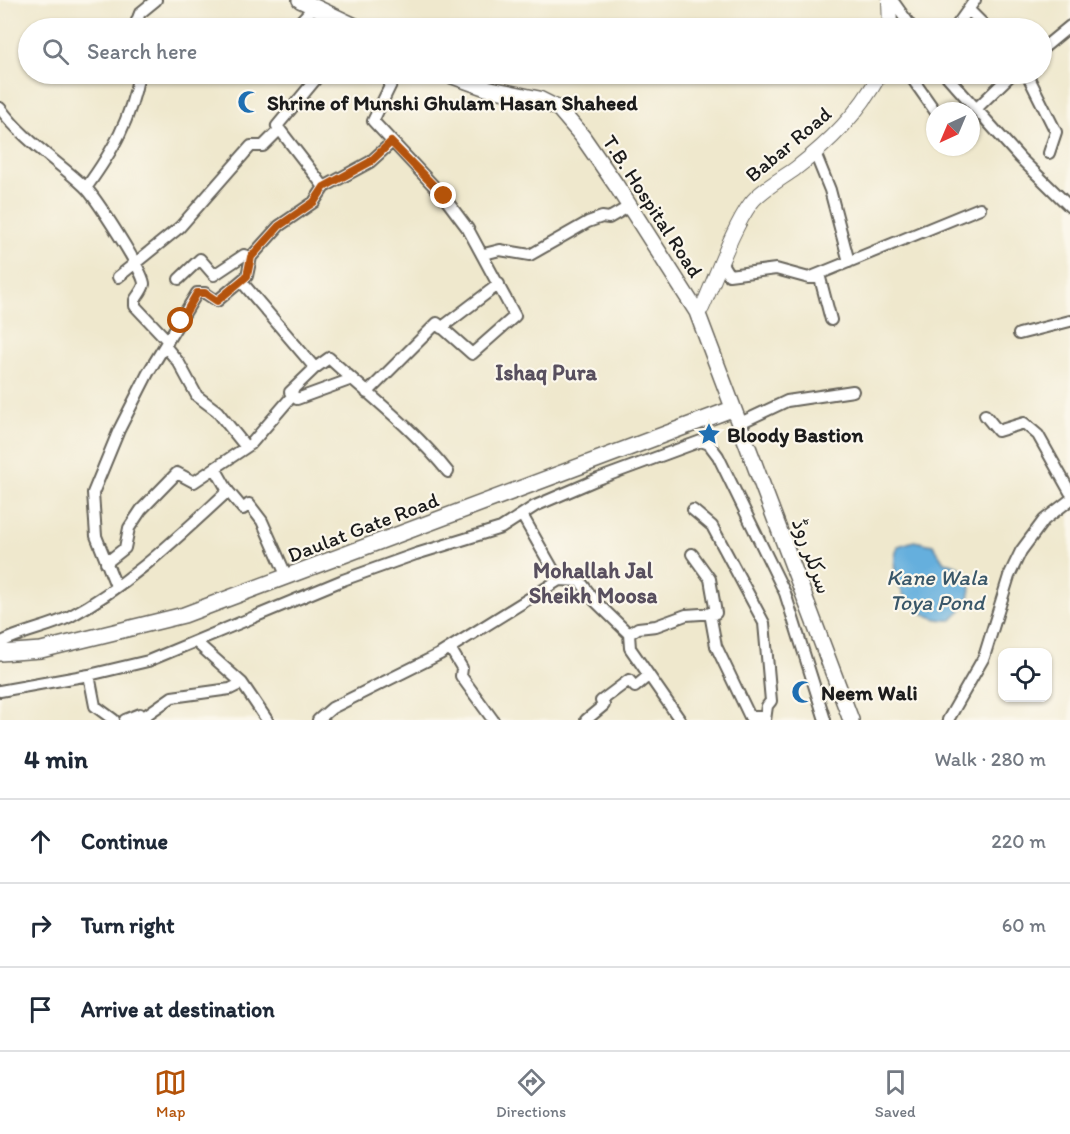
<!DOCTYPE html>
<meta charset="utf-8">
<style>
body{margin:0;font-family:Itim,"Playpen Sans Arabic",sans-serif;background:#f2f2f3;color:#1f2937}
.controls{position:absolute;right:18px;bottom:18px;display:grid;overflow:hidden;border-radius:12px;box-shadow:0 2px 4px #0004}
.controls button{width:54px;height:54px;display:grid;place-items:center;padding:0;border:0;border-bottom:2px solid #e0e1e3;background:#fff;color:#1f2937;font:30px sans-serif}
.compass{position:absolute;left:926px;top:102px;width:54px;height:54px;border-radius:50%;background:#fff;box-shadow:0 2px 4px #0004;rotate:224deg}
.stop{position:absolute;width:18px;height:18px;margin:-14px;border:4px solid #b45309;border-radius:50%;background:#fff}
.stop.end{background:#b45309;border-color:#fff;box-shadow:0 2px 6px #0008}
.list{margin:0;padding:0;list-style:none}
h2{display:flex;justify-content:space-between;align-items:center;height:78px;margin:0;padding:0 24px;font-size:26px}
h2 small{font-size:20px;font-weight:400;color:#747a83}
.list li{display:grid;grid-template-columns:39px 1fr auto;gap:18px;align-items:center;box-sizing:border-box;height:84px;padding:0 24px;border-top:2px solid #e0e1e3}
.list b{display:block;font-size:22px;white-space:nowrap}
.list em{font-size:20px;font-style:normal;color:#747a83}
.icon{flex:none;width:33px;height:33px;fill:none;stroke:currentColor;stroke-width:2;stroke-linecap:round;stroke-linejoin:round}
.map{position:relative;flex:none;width:1070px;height:720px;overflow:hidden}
.search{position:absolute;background:#fff;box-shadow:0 2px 4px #0004;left:18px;right:18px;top:18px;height:66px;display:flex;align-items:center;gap:15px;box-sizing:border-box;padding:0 21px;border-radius:33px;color:#747a83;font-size:22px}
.sheet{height:330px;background:#fff}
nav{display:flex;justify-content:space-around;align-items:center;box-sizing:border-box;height:84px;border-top:2px solid #e0e1e3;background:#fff;font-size:16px;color:#747a83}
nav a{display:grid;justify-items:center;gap:3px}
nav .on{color:#b45309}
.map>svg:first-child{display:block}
</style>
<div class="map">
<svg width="1070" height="720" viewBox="0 0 1070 720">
<rect width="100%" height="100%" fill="#fbf7ec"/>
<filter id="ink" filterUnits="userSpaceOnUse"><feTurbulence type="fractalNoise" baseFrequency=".0167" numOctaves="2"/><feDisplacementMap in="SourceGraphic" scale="12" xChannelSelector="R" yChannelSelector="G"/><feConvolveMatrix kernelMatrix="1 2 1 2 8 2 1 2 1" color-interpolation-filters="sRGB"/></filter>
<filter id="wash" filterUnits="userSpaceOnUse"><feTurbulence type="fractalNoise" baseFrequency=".008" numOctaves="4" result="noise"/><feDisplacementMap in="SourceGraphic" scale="24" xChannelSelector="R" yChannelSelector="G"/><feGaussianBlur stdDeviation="1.35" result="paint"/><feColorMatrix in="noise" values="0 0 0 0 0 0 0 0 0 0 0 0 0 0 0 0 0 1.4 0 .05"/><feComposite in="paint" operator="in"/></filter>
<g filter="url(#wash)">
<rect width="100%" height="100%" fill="#efe8cd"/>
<!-- water -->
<path fill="#65afdd" stroke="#40667c" stroke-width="1.5" d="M914 541 933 545 944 562C961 563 976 579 969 598 967 606 957 614 952 620 914 623 884 581 898 546Z"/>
</g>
<g filter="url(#ink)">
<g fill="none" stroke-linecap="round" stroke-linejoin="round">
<!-- minor casing -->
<g stroke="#66635a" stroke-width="14">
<path id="minor" d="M892 0 912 28
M969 10 987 28
M134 28 140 13 156 0
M294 28 314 7
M955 28 975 0
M1042 49 1070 26
M320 74 277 126 324 187
M909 74 935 111
M945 74 1020 158 1070 207
M1027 74 1056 132 1049 153
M250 76 252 74
M0 108C23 140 56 160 84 186 95 196 144 272 144 284 143 290 138 295 135 300V306L168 341
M977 108 1012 74
M815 153 830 190 849 262
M86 188C114 149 130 121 139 74
M484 254 500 250 530 255 588 222 602 217 609 218 630 206
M721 262 729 275 776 269 809 278H820L831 320
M118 277 180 227 251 146H263L279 130
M809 278 980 208
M179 279 200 259 214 275 244 255 251 257
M241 281 315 368
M441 328 499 284
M1019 334 1070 321
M165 346 179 363 197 396 217 411 246 447
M352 379 297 399 290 392 315 368 329 358C370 396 413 428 448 472
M367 393 437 323 472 354 515 316 468 229 444 197 373 121 396 74
M985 415 998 431 1024 423 1038 435 1070 492
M738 424 787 401 853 391
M215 468 228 491 243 509 249 504 262 521 287 577
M693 510 712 526 764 623 771 701 767 706 765 720
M106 563 125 548 129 528 141 510 177 473 194 482 251 444 293 395
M559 580 580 581 595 601 629 634 630 648 680 720
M116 586 96 536 93 493 119 430 148 373 197 293H205L217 301 247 276 251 257 279 226 314 202 324 187 370 162 391 143
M710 613 716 646 750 717H765
M629 634 638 628 656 626 686 615 716 613 710 579 692 554
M196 642 242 683 267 720
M0 643C22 631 47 628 69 617 129 585 179 536 228 491
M450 648 462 668 461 676 493 720
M89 675 95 706 114 720
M0 691 89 675 148 661 343 580 416 554 501 528 535 506 598 479 701 441 709 444 718 456 785 593 825 720
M125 720 140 714 142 718 172 697 230 689 242 683
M318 720 332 708 440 654 559 580 522 515
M586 720 604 705 601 701 629 680 635 687 648 676
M948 720 984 657 1009 576 1021 551 1044 520 1070 500"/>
</g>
<!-- tertiary casing -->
<g stroke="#66635a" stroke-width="16">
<path id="tertiary" d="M889 0 890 28
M697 312 702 308C716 277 732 229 751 203 761 190 781 179 795 169 830 142 859 113 880 74"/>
</g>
<!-- secondary casing -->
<g stroke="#66635a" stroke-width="18">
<path id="secondary" d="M300 0 359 28
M447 74 486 88 539 99 559 109 582 136 616 185 697 312 851 720
M0 653 41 650 184 615 732 409"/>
</g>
<!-- minor -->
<use href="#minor" stroke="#fff" stroke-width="10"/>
<!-- tertiary -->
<use href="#tertiary" stroke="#fff" stroke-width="14"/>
<!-- secondary -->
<use href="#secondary" stroke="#fff" stroke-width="15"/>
</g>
</g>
<g fill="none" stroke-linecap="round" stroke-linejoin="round" filter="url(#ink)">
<!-- route -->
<path stroke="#b45309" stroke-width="8" d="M181 321 197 293H205L217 301 247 276 251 257 279 226 314 202 324 187 370 162 391 142 444 196"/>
</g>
<!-- icons -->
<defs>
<g id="mosque-bare" transform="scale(1.8)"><path d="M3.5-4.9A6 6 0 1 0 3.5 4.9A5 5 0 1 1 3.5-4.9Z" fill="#1f6fb2" stroke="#fbf7ec" stroke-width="2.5" paint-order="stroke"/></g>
<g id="sight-bare" transform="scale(1.8)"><path d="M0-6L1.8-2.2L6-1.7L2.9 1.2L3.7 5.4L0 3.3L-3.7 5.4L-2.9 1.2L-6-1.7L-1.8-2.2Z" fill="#1f6fb2" stroke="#fbf7ec" stroke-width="2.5" paint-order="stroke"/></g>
</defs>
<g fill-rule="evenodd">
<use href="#mosque-bare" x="249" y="102"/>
<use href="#sight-bare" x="709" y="434"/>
<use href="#mosque-bare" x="803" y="692"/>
</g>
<g text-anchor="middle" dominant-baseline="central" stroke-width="4.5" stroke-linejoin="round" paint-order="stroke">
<!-- poi labels -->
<g font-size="21" font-weight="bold" fill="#1c1c1c" stroke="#fbf7ec" text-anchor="start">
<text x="267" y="102">Shrine of Munshi Ghulam Hasan Shaheed</text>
<text x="727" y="434">Bloody Bastion</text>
<text x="821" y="692">Neem Wali</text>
</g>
<!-- street labels -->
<g font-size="21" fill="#1c1c1c" stroke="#fbf7ec">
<text transform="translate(788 144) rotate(-40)">Babar Road</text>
<text transform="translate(653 206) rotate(57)">T.B. Hospital Road</text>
<text transform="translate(363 527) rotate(-21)">Daulat Gate Road</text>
<text transform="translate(812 556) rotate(70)">سرکلر روڈ</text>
</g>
<!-- neighbourhood labels -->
<g font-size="22" font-weight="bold" fill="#584f5e" stroke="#fbf7ec">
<text x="546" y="372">Ishaq Pura</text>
<text x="593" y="570">Mohallah Jal<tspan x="593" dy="25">Sheikh Moosa</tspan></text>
</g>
<!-- water labels -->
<g font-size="22" font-style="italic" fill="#395769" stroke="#fbf7ec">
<text x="937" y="577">Kane Wala<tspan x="937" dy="25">Toya Pond</tspan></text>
</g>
</g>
</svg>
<div class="controls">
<button><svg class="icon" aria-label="locate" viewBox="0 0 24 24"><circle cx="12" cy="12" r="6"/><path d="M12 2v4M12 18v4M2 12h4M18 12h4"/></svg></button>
</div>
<svg class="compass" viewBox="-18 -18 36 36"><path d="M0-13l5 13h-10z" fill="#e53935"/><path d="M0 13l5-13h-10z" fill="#747a83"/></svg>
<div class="stop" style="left:181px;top:321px"></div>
<div class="stop end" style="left:444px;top:196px"></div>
<div class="search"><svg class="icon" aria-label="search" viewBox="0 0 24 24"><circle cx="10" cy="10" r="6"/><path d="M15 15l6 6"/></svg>Search here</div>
</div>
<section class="sheet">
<h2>4 min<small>Walk · 280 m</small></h2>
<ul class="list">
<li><svg class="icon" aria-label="ahead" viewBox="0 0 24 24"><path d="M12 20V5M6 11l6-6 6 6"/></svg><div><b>Continue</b></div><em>220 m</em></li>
<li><svg class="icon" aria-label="right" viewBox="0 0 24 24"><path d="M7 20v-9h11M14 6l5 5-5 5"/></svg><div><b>Turn right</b></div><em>60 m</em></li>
<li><svg class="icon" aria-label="arrive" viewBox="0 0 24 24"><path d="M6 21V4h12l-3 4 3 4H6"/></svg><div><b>Arrive at destination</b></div></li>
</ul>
</section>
<nav>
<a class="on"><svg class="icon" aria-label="map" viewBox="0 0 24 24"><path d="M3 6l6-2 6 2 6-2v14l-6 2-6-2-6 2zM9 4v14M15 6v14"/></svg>Map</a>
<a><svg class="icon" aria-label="directions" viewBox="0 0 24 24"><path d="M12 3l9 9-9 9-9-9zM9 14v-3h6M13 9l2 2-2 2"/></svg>Directions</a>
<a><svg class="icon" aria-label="saved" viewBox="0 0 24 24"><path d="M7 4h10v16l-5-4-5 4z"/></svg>Saved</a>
</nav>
